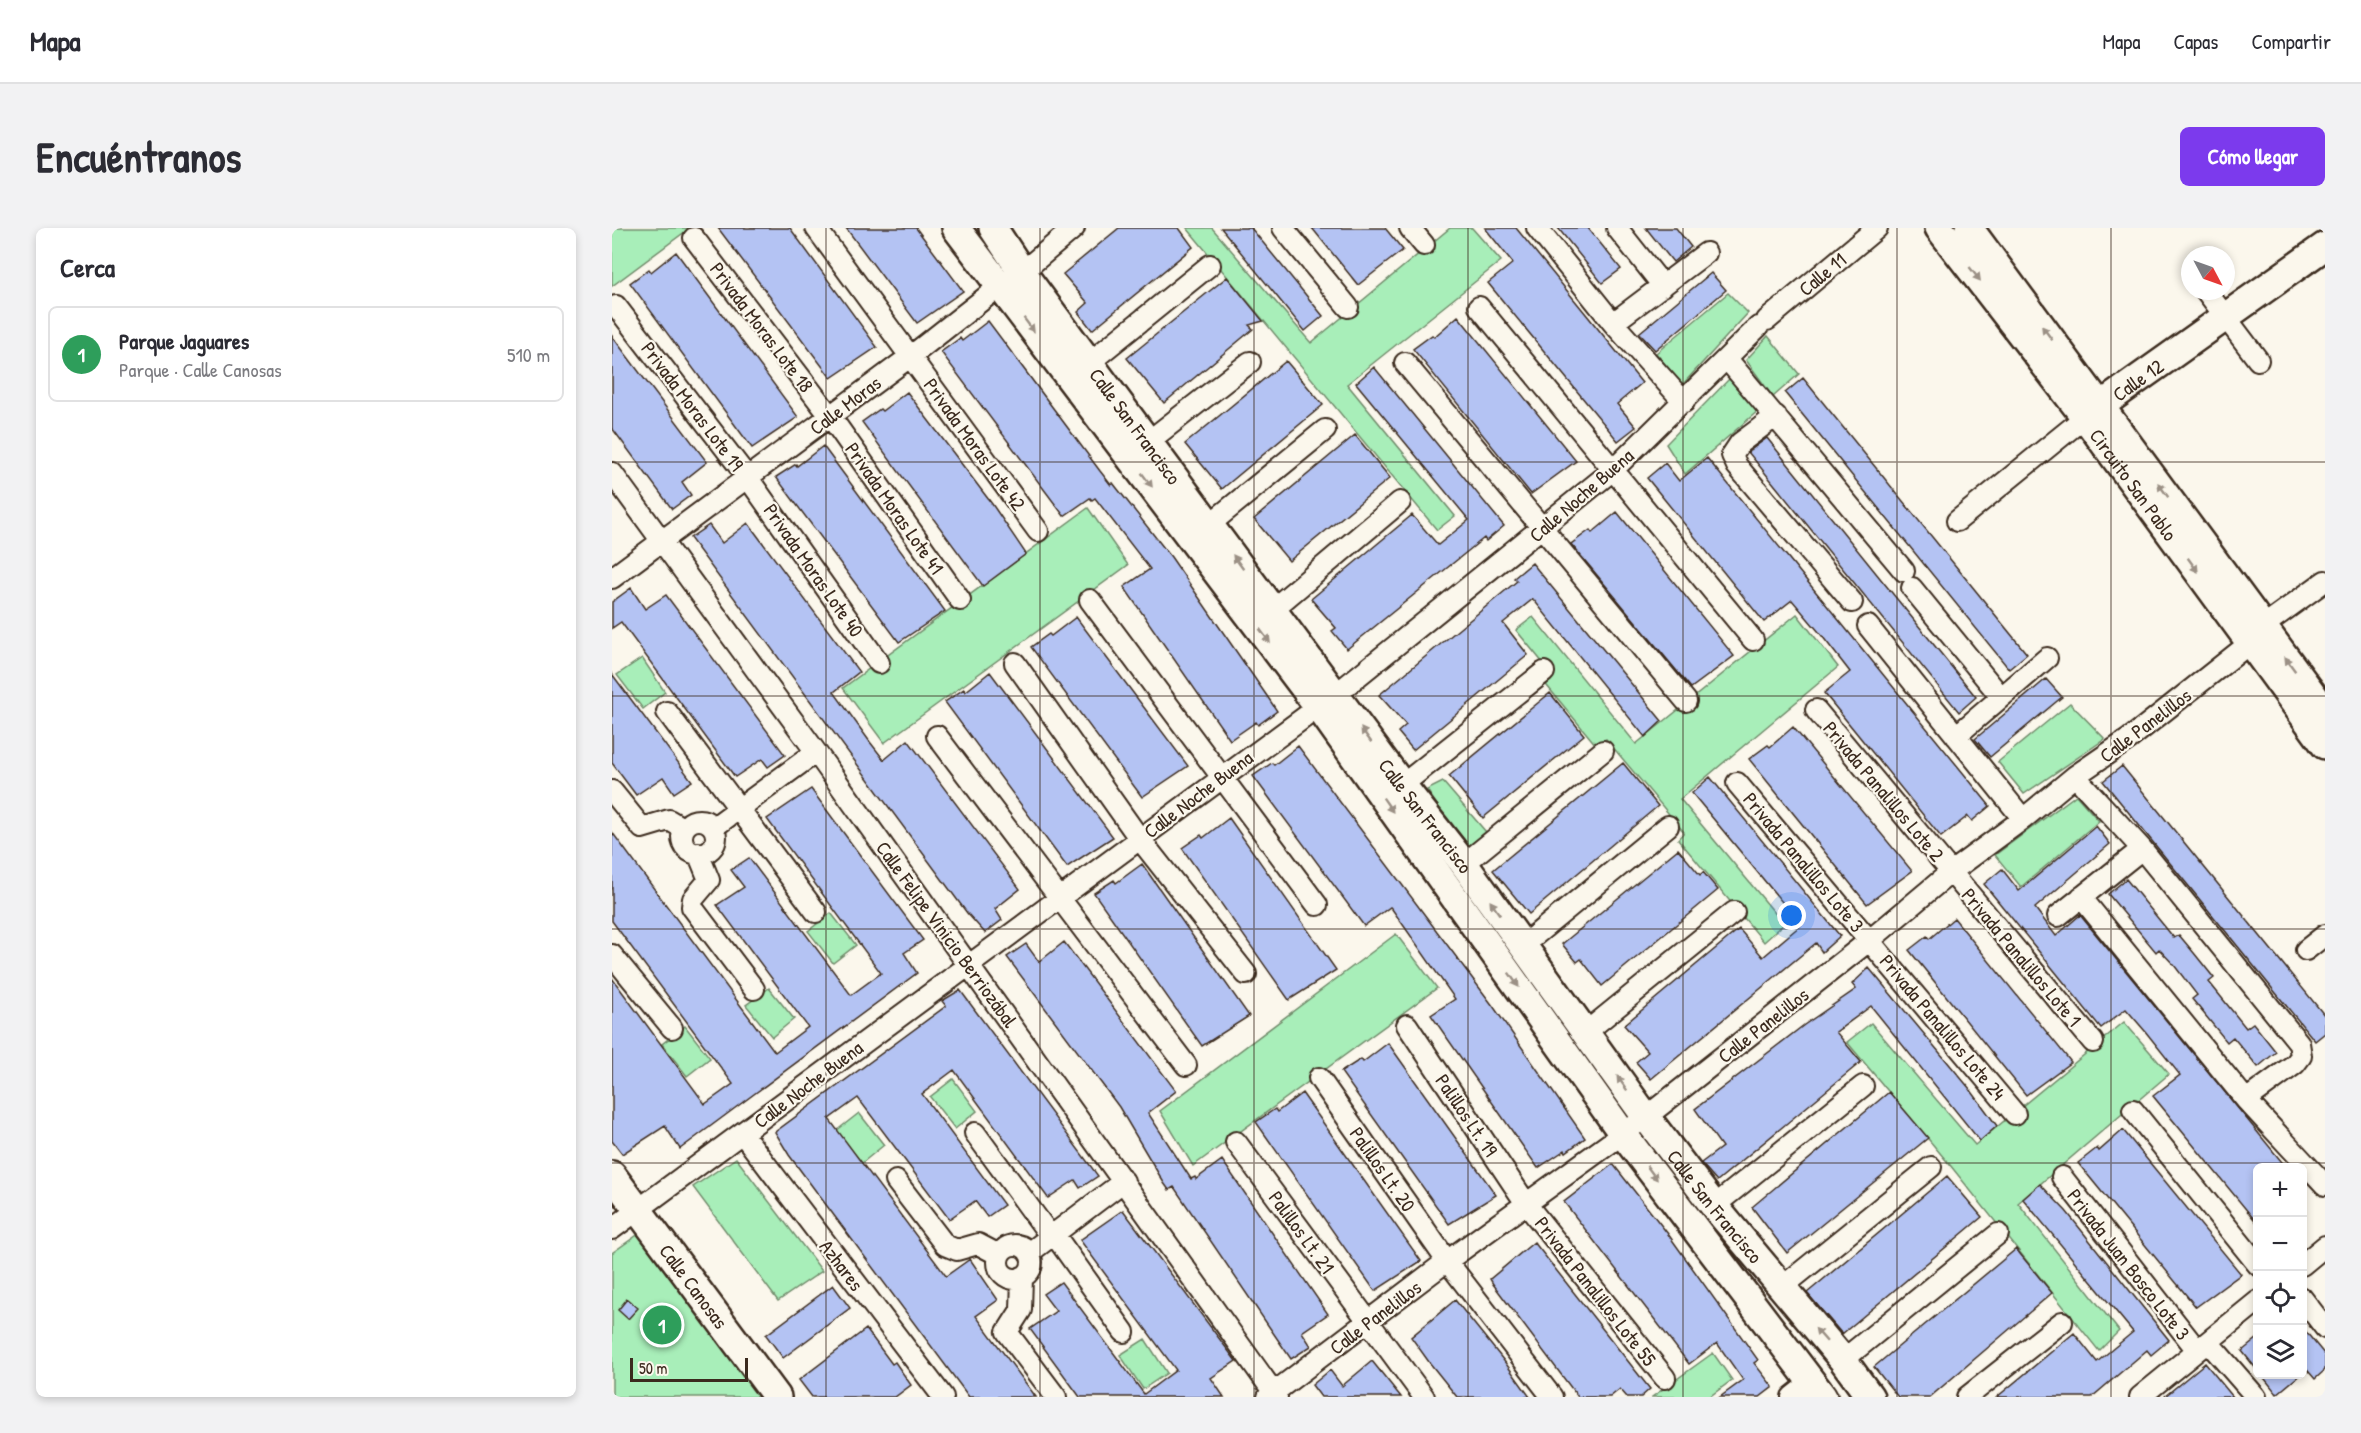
<!DOCTYPE html>
<html lang="es">
<meta charset="utf-8">
<style>
body{margin:0;font-family:"Patrick Hand",sans-serif;background:#f2f2f3;color:#2b2b33}
.controls{position:absolute;right:18px;bottom:18px;display:grid;overflow:hidden;border-radius:9px;box-shadow:0 3px 9px #0003}
.controls button{width:54px;height:54px;display:grid;place-items:center;padding:0;border:0;border-bottom:2px solid #e1e1e2;background:#fff;color:#2b2b33;font:30px sans-serif}
.compass{position:absolute;left:1569px;top:18px;width:54px;height:54px;border-radius:50%;background:#fff;box-shadow:0 3px 9px #0003;rotate:131deg}
.scale{position:absolute;left:18px;bottom:15px;width:118px;box-sizing:border-box;padding-left:6px;border:3px solid #3b2a1e;border-top:0;font-size:16px;line-height:21px;white-space:nowrap;color:#3b2a1e;-webkit-text-stroke:4px #fbf7ec;paint-order:stroke}
.you{position:absolute;left:1180px;top:688px;width:21px;height:21px;margin:-15px;border:4px solid #fff;border-radius:50%;background:#1a73e8;box-shadow:0 0 0 9px #1a73e833}
.badge{display:grid;place-items:center;width:39px;height:39px;border-radius:50%;background:#7c3aed;color:#fff;font-size:20px;font-weight:700}
.pin{position:absolute;translate:-50% -50%;border:3px solid #fff;box-shadow:0 2px 6px #0006}
.list{margin:0;padding:0;list-style:none}
h2{display:flex;justify-content:space-between;align-items:center;height:78px;margin:0;padding:0 24px;font-size:26px}
h2 small{font-size:20px;font-weight:400;color:#7c7c81}
.list li{display:grid;grid-template-columns:39px 1fr auto;gap:18px;align-items:center;box-sizing:border-box;height:96px;margin:0 12px 12px;padding:0 12px;border:2px solid #e1e1e2;border-radius:9px}
.list b{display:block;font-size:22px;white-space:nowrap}
.list p{margin:0;font-size:20px;white-space:nowrap;color:#7c7c81}
.list em{font-size:20px;font-style:normal;color:#7c7c81}
.icon{flex:none;width:33px;height:33px;fill:none;stroke:currentColor;stroke-width:2;stroke-linecap:round;stroke-linejoin:round}
.map{position:relative;flex:none;width:1713px;height:1169px;overflow:hidden;border-radius:9px}
header{display:flex;align-items:center;gap:36px;box-sizing:border-box;height:84px;padding:0 30px;background:#fff;border-bottom:2px solid #e1e1e2}
header strong{font-size:28px}
nav{display:flex;gap:33px;margin-inline-start:auto;font-size:21px}
.intro{display:flex;align-items:center;justify-content:space-between;box-sizing:border-box;height:144px;padding:0 36px}
h1{margin:0;font-size:42px}
.button{padding:15px 27px;border-radius:9px;background:#7c3aed;color:#fff;font-size:21px;font-weight:700}
main{display:flex;gap:36px;padding:0 36px}
aside{flex:1;background:#fff;border-radius:9px;box-shadow:0 3px 9px #0003}
.map>svg:first-child{display:block}
</style>
<header>
<strong>Mapa</strong>
<nav><a>Mapa</a><a>Capas</a><a>Compartir</a></nav>
</header>
<div class="intro"><h1>Encuéntranos</h1><a class="button">Cómo llegar</a></div>
<main>
<aside>
<h2>Cerca<small></small></h2>
<ul class="list">
<li><span class="badge" style="background:#2e9e5b">1</span><div><b>Parque Jaguares</b><p>Parque · Calle Canosas</p></div><em>510 m</em></li>
</ul>
</aside>
<div class="map">
<svg width="1713" height="1169" viewBox="0 0 1713 1169">
<rect width="100%" height="100%" fill="#fbf7ec"/>
<filter id="ink" filterUnits="userSpaceOnUse"><feTurbulence type="fractalNoise" baseFrequency=".0167" numOctaves="2"/><feDisplacementMap in="SourceGraphic" scale="12" xChannelSelector="R" yChannelSelector="G"/><feConvolveMatrix kernelMatrix="1 2 1 2 8 2 1 2 1" color-interpolation-filters="sRGB"/></filter>
<g filter="url(#ink)">
<!-- green -->
<path fill="#a8eeb9" stroke="#728c6c" stroke-width="1.5" d="M0 0H78L0 58Z
M575 0H600L699 115 838 0H860L889 33 735 156 843 288 825 302Z
M1116 65 1136 85 1070 157 1044 125Z
M1156 108 1187 146 1161 169 1134 132Z
M1118 150 1147 182 1073 246 1054 216Z
M476 280 516 337 272 515 231 460Z
M1185 386 1226 439 1068 571 1172 696 1152 714 1066 611 1072 604 994 511 984 517 931 453 940 446 904 402 921 389 1024 516Z
M30 430 53 464 31 481 5 447Z
M1458 475 1493 511 1412 566 1386 534Z
M831 554 874 604 854 621 815 562Z
M1464 567 1487 593 1409 659 1383 627Z
M219 685 244 717 221 735 196 703Z
M784 706 825 760 581 938 548 883Z
M157 760 182 791 160 809 134 777Z
M1512 794 1557 846 1406 975 1507 1103 1487 1123 1338 937 1235 814 1259 795 1363 917Z
M73 798 98 830 75 848 50 816Z
M341 851 365 883 343 901 318 869Z
M247 885 272 917 250 935 224 903Z
M124 930 210 1043 166 1073 81 959Z
M31 1003 152 1169H0V1025Z
M533 1111 555 1145 531 1161 508 1127Z
M1101 1125 1120 1152 1097 1169H1040Z"/>
<!-- building -->
<path fill="#b4c3f3" stroke="#3b2a1e" stroke-width="1.5" d="M106 0H178L265 119 219 150Z
M234 0H304L351 63 305 95Z
M507 0H567L581 19 480 102 466 84 476 75 451 46Z
M609 0H639L711 88 693 103Z
M700 0H773L791 22 746 57Z
M873 0H904L1030 155 1005 176 1024 199 1006 213 876 55 901 35Z
M946 0H976L1009 41 990 55Z
M1034 0H1064L1079 19 1061 34Z
M64 24 186 189 140 220 18 55 37 41 39 44Z
M1099 45 1114 62 1043 122 1027 105Z
M615 49 651 93 637 97 641 101 552 175 515 130Z
M846 88 964 233 919 266 801 121 820 107 822 109Z
M376 93 488 243 499 257 501 255 559 329 657 471 665 483 646 497 644 494 618 512 512 359 538 341 483 270 480 272 478 270 452 288 329 124 348 110 350 113Z
M0 108 95 234 70 254 79 267 60 281 0 200Z
M674 133 711 177 610 261 573 216Z
M762 139 892 298 874 313 872 310 735 421 720 403 724 400 699 371 800 287 826 317 857 292 744 155Z
M1191 150 1415 426 1397 441 1173 165Z
M295 164 380 276 414 326 371 358 250 194 268 181 270 183Z
M743 207 778 250 677 333 642 291Z
M1155 210 1364 469 1347 484 1136 224Z
M211 218 333 383 287 414 164 249 184 236 185 238Z
M1095 230 1378 578 1360 593 1356 588 1329 609 1212 465 1238 444 1207 404 1180 372 1152 394 1035 250 1053 235 1067 253Z
M1005 284 1122 428 1079 460 959 316 978 302 980 305Z
M136 295 247 444 222 464 258 514 272 532 296 512 408 661 383 681 390 692 373 705 355 685 78 310 97 297 110 315Z
M920 335 1050 493 1033 509 921 371 891 395 916 427 801 522 786 504 794 497 767 467 905 353 902 350Z
M19 360 33 381 54 367 173 527 156 539 150 531 123 549 9 394 0 400V374Z
M464 389 576 538 530 569 419 419 437 406 439 408Z
M378 444 501 609 455 639 333 474 352 461 353 464Z
M0 446 80 553 62 565 51 549 24 567 0 535Z
M1434 451 1450 469 1378 529 1363 511Z
M938 465 972 507 871 590 837 548Z
M1181 499 1300 643 1255 676 1137 531 1156 517 1158 519Z
M686 518 881 778 973 910 954 924 953 922 926 940 819 787 843 771 780 681 778 679 752 698 641 548 660 535 662 537Z
M1011 535 1046 578 917 686 881 642Z
M1510 538 1713 788V805L1703 813 1491 553Z
M1098 549 1228 708 1210 724 1204 715 1039 851 1024 834 1036 824 1012 797 1127 701 1151 729 1189 697 1080 565Z
M199 561 311 712 292 725 305 745 68 921 53 898 10 926 0 913V750L93 876 121 856 0 693V604L163 824 196 799 105 677 132 659 119 642 137 630 239 767 269 745 155 591Z
M617 590 724 742 677 772 570 620 589 607 591 610Z
M1484 598 1498 616 1423 680 1444 708 1468 687 1674 939H1646V996L1541 868 1568 847 1533 803 1514 781 1489 800 1372 656 1390 641 1407 663Z
M1066 621 1088 647 1091 644 1106 662 990 758 969 731 965 734 950 716Z
M530 636 637 788 590 818 482 665 502 652 504 655Z
M1514 651 1562 710 1567 707 1582 725 1602 750 1597 754 1634 800 1641 795 1664 824 1646 839 1621 809 1615 814 1580 771 1585 767 1562 737 1547 721 1544 724 1496 666Z
M1342 690 1459 834 1414 867 1297 722 1315 708 1317 711Z
M452 714 564 863 536 885 579 951 583 949 584 951 610 932 716 1086 690 1104 699 1118 679 1131 562 959 557 962 552 955 507 879 395 729 414 716 427 734Z
M1257 740 1358 861 1385 898 1368 913 1259 778 1224 804 1249 834 1105 953 1089 935 1110 919 1083 881 1192 797 1244 761 1240 756Z
M348 762 486 948 468 960 463 952 436 970 342 842 310 866 392 977 375 989 363 973 337 991 246 870 217 891 334 1048 358 1031 386 1072 364 1088 424 1169H357L177 927 163 904 334 778 330 773Z
M776 815 884 967 837 996 729 844 749 831 751 834Z
M1277 864 1316 910 1175 1025 1140 979Z
M690 865 809 1033 763 1063 644 894 663 881 665 884Z
M1511 902 1629 1046 1584 1079 1466 935 1485 920 1487 923Z
M1001 936 1056 1006 1146 1132 1142 1135 1161 1159 1148 1169H1108L1131 1152 1105 1115 1077 1136 952 974Z
M1335 948 1370 989 1230 1106 1195 1065Z
M1428 956 1454 983 1557 1112 1539 1127 1535 1122 1480 1169H1385L1462 1105 1485 1134 1521 1104 1411 971Z
M511 982 624 1133 599 1150 612 1169H468L418 1101 444 1083 431 1066 449 1054 532 1166 564 1142 468 1012Z
M922 1014 1034 1156 1038 1161 1029 1169H1015L1008 1161 998 1169H966L881 1056 878 1051Z
M1404 1021 1440 1065 1318 1169H1286L1262 1139Z
M221 1057 238 1080 171 1130 154 1107Z
M15 1071 26 1080 16 1091 6 1082Z
M843 1072 892 1133 918 1169H845L817 1134 799 1109Z
M1690 1099 1713 1127V1142L1703 1151 1690 1136Z
M254 1101 280 1136 283 1134 299 1157 283 1169H200L187 1152Z
M1646 1110V1143L1630 1123Z
M760 1133 789 1169H709L700 1157 718 1142 730 1158Z
M1593 1135 1621 1169H1552Z
M1649 1146H1689L1665 1166Z"/>
<g fill="none" stroke-linecap="round" stroke-linejoin="round">
<!-- street casing -->
<g stroke="#3b2a1e" stroke-width="24">
<path id="street" d="M204 0 426 303
M671 0 736 79
M798 0 812 17
M925 0 1001 95 1072 174
M1005 0 1051 58
M82 10 218 188 348 372
M1594 63 1646 132
M4 78 136 250 267 435
M867 79 1141 412
M1155 92 1265 0
M1001 95 1094 25
M1115 131 1292 343
M478 134 598 37
M793 135 1074 473
M1164 188 1128 215 1120 227 1125 238 1240 374
M537 213 638 134
M0 245 204 524 665 1169
M1345 293 1473 189
M598 296 713 202
M0 350 299 128 388 58 410 44 462 0
M1300 360 1389 469
M478 372 705 677
M661 381 788 274
M1256 398 1411 591
M1651 398 1713 353
M403 435 527 610 634 746
M1204 482 1481 814
M55 484 204 684
M325 508 574 837
M1344 508 1435 430
M1463 548 1530 621 1687 815 1689 828 1683 836 1634 872
M1125 555 1403 886
M790 557 932 444
M0 563 30 600 57 592 72 601
M70 609a17 17 0 1 1 34 0a17 17 0 1 1-34 0Z
M102 599 204 524
M86 625 97 652 81 671 80 679 142 761
M852 636 991 523
M1469 669 1634 872 1713 957
M1446 688 1530 621
M910 718 1056 598
M1694 722 1713 707
M0 727 60 800
M795 797 915 977 1053 1150
M974 804 1122 684
M707 850 835 1033 940 1169
M1521 882 1646 1037
M130 905 331 1169
M363 905 439 1009
M624 914 812 1169
M1450 949 1585 1122
M284 953 333 1017 345 1022 366 1016 387 1027
M1102 978 1251 858
M0 1001 724 466 1001 242 1146 99
M442 1006 512 1104
M386 1034a17 17 0 1 1 34 0a17 17 0 1 1-34 0Z
M417 1025 512 953
M1690 1037 1713 1018
M410 1049 409 1082 395 1104 444 1169
M1169 1060 1319 939
M1690 1070 1713 1100
M1596 1114 1644 1169
M1231 1132 1386 1006
M656 1169 835 1033 1034 889 1258 712 1339 644 1411 591 1463 548 1517 511 1638 415
M1180 1169 1199 1154
M1355 1169 1450 1094
M1528 1169 1646 1073"/>
</g>
<!-- secondary casing -->
<g stroke="#3b2a1e" stroke-width="32">
<g id="secondary">
<path d="M344 0 706 478 1011 906 1211 1169"/>
<path id="s1" d="M381 0 410 44 790 557 852 636 1034 889 1102 978 1231 1132 1258 1169"/>
<path id="s2" d="M1327 0 1473 189 1713 517"/>
<path d="M1357 0 1713 483"/>
<path id="s3" d="M1474 188 1713 18"/>
<path id="s4" d="M0 947 165 1169"/>
</g>
</g>
<!-- street -->
<use href="#street" stroke="#fbf7ec" stroke-width="20"/>
<!-- secondary -->
<use href="#secondary" stroke="#fbf7ec" stroke-width="27"/>
</g>
<!-- one-way arrows -->
<defs><path id="oneway-solid" d="M-6-.8H1V-3.2L6.5 0L1 3.2V.8H-6Z" transform="scale(1.5)"/></defs>
<g fill="#9b9085">
<use href="#oneway-solid" transform="translate(1363 46) rotate(52)"/>
<use href="#oneway-solid" transform="translate(417 97) rotate(53)"/>
<use href="#oneway-solid" transform="translate(1435 105) rotate(-127)"/>
<use href="#oneway-solid" transform="translate(535 252) rotate(53)"/>
<use href="#oneway-solid" transform="translate(1551 262) rotate(-126)"/>
<use href="#oneway-solid" transform="translate(626 334) rotate(-126)"/>
<use href="#oneway-solid" transform="translate(1581 337) rotate(54)"/>
<use href="#oneway-solid" transform="translate(653 408) rotate(53)"/>
<use href="#oneway-solid" transform="translate(1678 436) rotate(-126)"/>
<use href="#oneway-solid" transform="translate(754 507) rotate(-126)"/>
<use href="#oneway-solid" transform="translate(776 577) rotate(55)"/>
<use href="#oneway-solid" transform="translate(883 680) rotate(-125)"/>
<use href="#oneway-solid" transform="translate(902 752) rotate(55)"/>
<use href="#oneway-solid" transform="translate(1010 855) rotate(-125)"/>
<use href="#oneway-solid" transform="translate(1040 945) rotate(53)"/>
<use href="#oneway-solid" transform="translate(1209 1107) rotate(-131)"/>
</g>
</g>
<!-- grid -->
<path fill="none" stroke="#3b2a1e" stroke-width="1.5" stroke-opacity="0.55" d="M214 0V1169M428 0V1169M642 0V1169M856 0V1169M1071 0V1169M1285 0V1169M1499 0V1169M0 234H1713M0 468H1713M0 701H1713M0 935H1713"/>
<g text-anchor="middle" dominant-baseline="central" stroke-width="4.5" stroke-linejoin="round" paint-order="stroke">
<!-- street labels -->
<g font-size="20" fill="#3b2a1e" stroke="#fbf7ec">
<text transform="translate(1210 46) rotate(-40)">Calle 11</text>
<text transform="translate(150 99) rotate(53)">Privada Moras Lote 18</text>
<text stroke="none"><textPath href="#s3" startOffset="63">Calle 12</textPath></text>
<text transform="translate(233 177) rotate(-37)">Calle Moras</text>
<text transform="translate(81 178) rotate(53)">Privada Moras Lote 19</text>
<text stroke="none"><textPath href="#s1" startOffset="244">Calle San Francisco</textPath></text>
<text transform="translate(363 216) rotate(54)">Privada Moras Lote 42</text>
<text stroke="none"><textPath href="#s2" startOffset="322">Circuito San Pablo</textPath></text>
<text transform="translate(969 267) rotate(-41)">Calle Noche Buena</text>
<text transform="translate(283 280) rotate(55)">Privada Moras Lote 41</text>
<text transform="translate(202 342) rotate(55)">Privada Moras Lote 40</text>
<text transform="translate(1533 497) rotate(-37)">Calle Panelillos</text>
<text transform="translate(1272 563) rotate(50)">Privada Panalillos Lote 2</text>
<text transform="translate(586 566) rotate(-37)">Calle Noche Buena</text>
<text stroke="none"><textPath href="#s1" startOffset="730">Calle San Francisco</textPath></text>
<text transform="translate(1192 634) rotate(50)">Privada Panalillos Lote 3</text>
<text transform="translate(335 706) rotate(54)">Calle Felipe Vinicio Berriozábal</text>
<text transform="translate(1410 729) rotate(50)">Privada Panalillos Lote 1</text>
<text transform="translate(1151 797) rotate(-38)">Calle Panelillos</text>
<text transform="translate(1331 799) rotate(50)">Privada Panalillos Lote 24</text>
<text transform="translate(196 856) rotate(-37)">Calle Noche Buena</text>
<text transform="translate(855 887) rotate(56)">Palillos Lt. 19</text>
<text transform="translate(771 941) rotate(55)">Palillos Lt. 20</text>
<text stroke="none"><textPath href="#s1" startOffset="1216">Calle San Francisco</textPath></text>
<text transform="translate(690 1004) rotate(54)">Palillos Lt. 21</text>
<text transform="translate(1517 1036) rotate(52)">Privada Juan Bosco Lote 3</text>
<text transform="translate(230 1037) rotate(53)">Azhares</text>
<text stroke="none"><textPath href="#s4" startOffset="138">Calle Canosas</textPath></text>
<text transform="translate(984 1063) rotate(52)">Privada Panalillos Lote 55</text>
<text transform="translate(763 1089) rotate(-37)">Calle Panelillos</text>
</g>
</g>
</svg>
<div class="controls">
<button>+</button>
<button>−</button>
<button><svg class="icon" aria-label="locate" viewBox="0 0 24 24"><circle cx="12" cy="12" r="6"/><path d="M12 2v4M12 18v4M2 12h4M18 12h4"/></svg></button>
<button><svg class="icon" aria-label="layers" viewBox="0 0 24 24"><path d="M12 4l9 5-9 5-9-5zM3 14l9 5 9-5"/></svg></button>
</div>
<svg class="compass" viewBox="-18 -18 36 36"><path d="M0-13l5 13h-10z" fill="#e53935"/><path d="M0 13l5-13h-10z" fill="#7c7c81"/></svg>
<div class="scale">50 m</div>
<div class="you"></div>
<div class="pin badge" style="left:50px;top:1097px;background:#2e9e5b">1</div>
</div>
</main>
